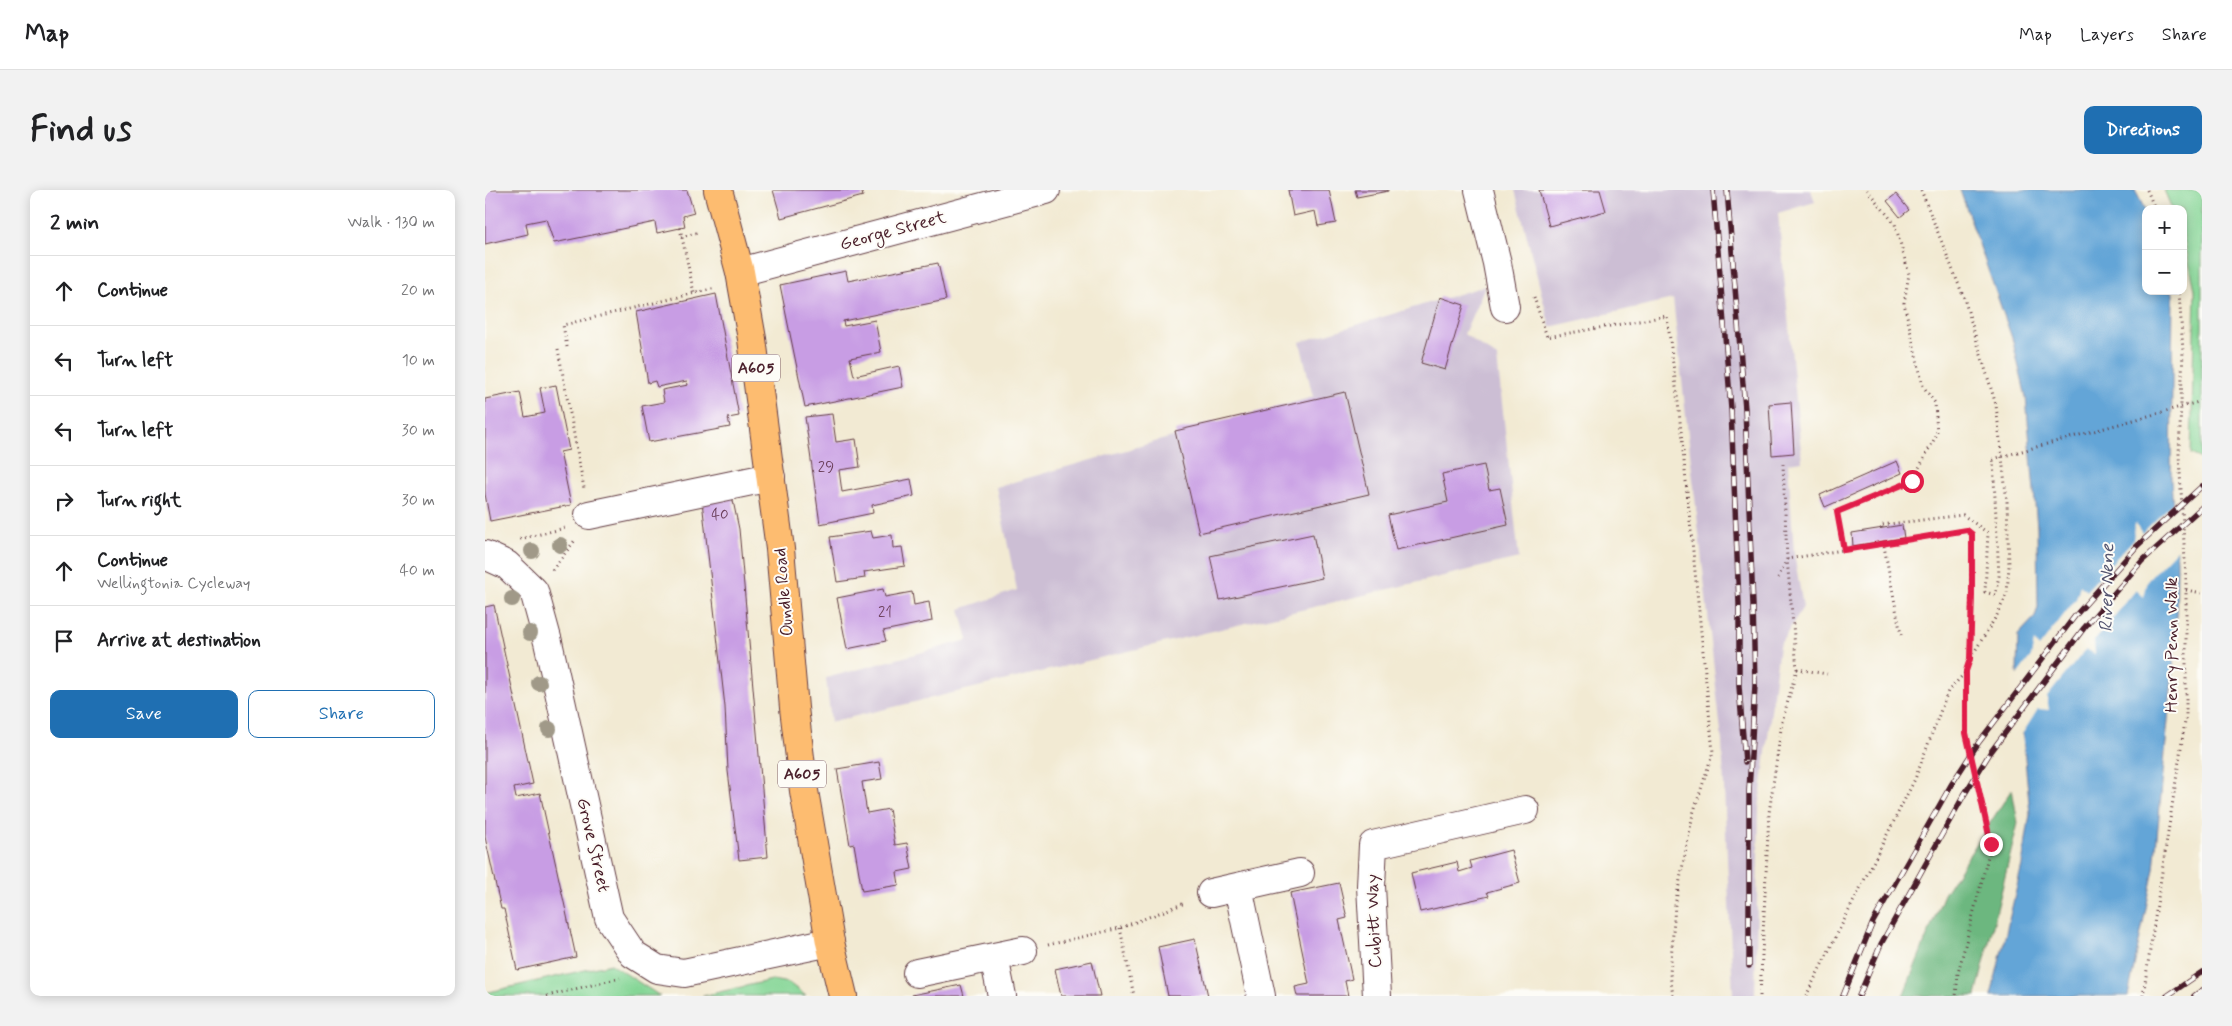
<!DOCTYPE html>
<meta charset="utf-8">
<style>
body{margin:0;font-family:Mynerve,sans-serif;background:#f2f2f2;color:#202124}
.controls{position:absolute;right:15px;top:15px;display:grid;overflow:hidden;border-radius:10px;box-shadow:0 2px 12px #0003}
.controls button{width:45px;height:45px;display:grid;place-items:center;padding:0;border:0;border-bottom:1px solid #e0e0e0;background:#fff;color:#202124;font:25px sans-serif}
.stop{position:absolute;width:15px;height:15px;margin:-11px;border:4px solid #e11d48;border-radius:50%;background:#fff}
.stop.end{background:#e11d48;border-color:#fff;box-shadow:0 1px 5px #0008}
.list{margin:0;padding:0;list-style:none}
h2{display:flex;justify-content:space-between;align-items:center;height:65px;margin:0;padding:0 20px;font-size:21px}
h2 small{font-size:16px;font-weight:400;color:#757577}
.list li{display:grid;grid-template-columns:32px 1fr auto;gap:15px;align-items:center;box-sizing:border-box;height:70px;padding:0 20px;border-top:1px solid #e0e0e0}
.list b{display:block;font-size:19px;white-space:nowrap}
.list p{margin:0;font-size:16px;white-space:nowrap;color:#757577}
.list em{font-size:16px;font-style:normal;color:#757577}
.actions{display:flex;gap:10px;padding:15px 20px}
.actions a{flex:1;padding:11px 0;border:1px solid #1f6fb2;border-radius:10px;text-align:center;font-size:18px;color:#1f6fb2}
.actions .main{background:#1f6fb2;color:#fff}
.icon{flex:none;width:28px;height:28px;fill:none;stroke:currentColor;stroke-width:2;stroke-linecap:round;stroke-linejoin:round}
.map{position:relative;flex:none;width:1717px;height:806px;overflow:hidden;border-radius:10px}
header{display:flex;align-items:center;gap:30px;box-sizing:border-box;height:70px;padding:0 25px;background:#fff;border-bottom:1px solid #e0e0e0}
header strong{font-size:24px}
nav{display:flex;gap:28px;margin-inline-start:auto;font-size:18px}
.intro{display:flex;align-items:center;justify-content:space-between;box-sizing:border-box;height:120px;padding:0 30px}
h1{margin:0;font-size:35px}
.button{padding:12px 22px;border-radius:10px;background:#1f6fb2;color:#fff;font-size:18px;font-weight:700}
main{display:flex;gap:30px;padding:0 30px}
aside{flex:1;background:#fff;border-radius:10px;box-shadow:0 2px 12px #0003}
.map>svg:first-child{display:block}
</style>
<header>
<strong>Map</strong>
<nav><a>Map</a><a>Layers</a><a>Share</a></nav>
</header>
<div class="intro"><h1>Find us</h1><a class="button">Directions</a></div>
<main>
<aside>
<h2>2 min<small>Walk · 130 m</small></h2>
<ul class="list">
<li><svg class="icon" aria-label="ahead" viewBox="0 0 24 24"><path d="M12 20V5M6 11l6-6 6 6"/></svg><div><b>Continue</b></div><em>20 m</em></li>
<li><svg class="icon" aria-label="left" viewBox="0 0 24 24"><path d="M17 20v-9H6M10 6l-5 5 5 5"/></svg><div><b>Turn left</b></div><em>10 m</em></li>
<li><svg class="icon" aria-label="left" viewBox="0 0 24 24"><path d="M17 20v-9H6M10 6l-5 5 5 5"/></svg><div><b>Turn left</b></div><em>30 m</em></li>
<li><svg class="icon" aria-label="right" viewBox="0 0 24 24"><path d="M7 20v-9h11M14 6l5 5-5 5"/></svg><div><b>Turn right</b></div><em>30 m</em></li>
<li><svg class="icon" aria-label="ahead" viewBox="0 0 24 24"><path d="M12 20V5M6 11l6-6 6 6"/></svg><div><b>Continue</b><p>Wellingtonia Cycleway</p></div><em>40 m</em></li>
<li><svg class="icon" aria-label="arrive" viewBox="0 0 24 24"><path d="M6 21V4h12l-3 4 3 4H6"/></svg><div><b>Arrive at destination</b></div></li>
</ul>
<div class="actions"><a class="main">Save</a><a>Share</a></div>
</aside>
<div class="map">
<svg width="1717" height="806" viewBox="0 0 1717 806">
<rect width="100%" height="100%" fill="#fdfcf7"/>
<filter id="ink" filterUnits="userSpaceOnUse"><feTurbulence type="fractalNoise" baseFrequency=".02" numOctaves="2"/><feDisplacementMap in="SourceGraphic" scale="10" xChannelSelector="R" yChannelSelector="G"/><feConvolveMatrix kernelMatrix="1 2 1 2 8 2 1 2 1" color-interpolation-filters="sRGB"/></filter>
<filter id="wash" filterUnits="userSpaceOnUse"><feTurbulence type="fractalNoise" baseFrequency=".0096" numOctaves="4" result="noise"/><feDisplacementMap in="SourceGraphic" scale="20" xChannelSelector="R" yChannelSelector="G"/><feGaussianBlur stdDeviation="1.12" result="paint"/><feColorMatrix in="noise" values="0 0 0 0 0 0 0 0 0 0 0 0 0 0 0 0 0 1.4 0 .05"/><feComposite in="paint" operator="in"/></filter>
<g filter="url(#wash)">
<rect width="100%" height="100%" fill="#f2ead3"/>
<!-- industrial -->
<path fill="#ccbed4" d="M1030 0H1326L1330 12 1293 23 1317 271 1303 273 1309 363 1318 417 1294 456 1274 619 1270 806H1248L1237 551 1188 109 1065 137Z
M1000 96 979 144 1012 167 1034 368 346 532 341 488 483 450 475 419 532 400 511 297 828 207 815 152Z"/>
<!-- green -->
<path fill="#85d696" stroke="#687a60" d="M1679 0H1717V269L1706 264 1710 100 1698 44V19H1687Z
M126 774 175 806H0V803Z
M287 790 304 793 321 806H217Z"/>
<!-- forest -->
<path fill="#6cb77f" stroke="#5b6b55" d="M1527 599 1533 633 1491 806H1418L1459 704Z"/>
<!-- water -->
<path fill="#64a5d7" stroke="#576281" d="M1475 0H1650L1661 22V101H1687L1688 103 1686 290 1692 371 1691 446 1669 679 1643 806H1506L1537 675 1545 624 1532 480 1533 445 1550 427 1553 417 1552 337 1541 207 1527 148Z"/>
<!-- pier -->
<path fill="#f2ead3" d="M1690 311 1693 358 1663 390 1659 407 1651 400 1609 451 1610 464 1601 459 1562 507 1564 520 1553 519 1536 546 1530 488 1546 466 1549 452 1554 457 1591 409 1595 395 1601 401 1648 350 1650 333 1657 343Z"/>
<g id="blocks">
<!-- building -->
<path fill="#c89de4" d="M0 0H202L209 23 198 26 200 37 195 38 172 43 170 32 69 53 61 29 41 33 43 44 0 54Z
M288 0H376L378 6 296 28Z
M803 0H844L851 33 833 36 830 21 808 26Z
M870 0H903V1L872 7Z
M1054 0H1115L1121 21 1064 36Z
M1411 4 1424 20 1415 27 1402 11Z
M453 73 461 110 358 131 359 136 390 130 396 162 365 168 369 186 414 176 418 197 320 217 295 95 361 81 363 91Z
M231 104 254 226 243 228 245 237 164 252 157 216 179 212 177 200 203 195 202 191 172 197 170 191 163 193 151 122Z
M955 107 979 115 960 180 936 173Z
M71 195 84 260 75 262 86 315 5 331 0 304V209L35 202 40 227 60 223 55 198Z
M860 202 884 304 714 343 690 241Z
M1306 212 1309 263 1287 265 1284 214Z
M347 224 351 252 371 249 375 277 354 280 357 302 426 289 429 306 387 315 388 323 335 334 320 227Z
M1412 271 1417 283 1340 317 1335 305Z
M999 275 1004 300 1015 298 1023 335 911 360 903 325 963 312 957 284Z
M247 306 254 339 283 667 254 670 243 581 240 517 217 311Z
M1417 335 1419 348 1368 356 1367 343Z
M386 341 388 348 407 345 408 358 417 357 420 376 379 382 380 388 352 392 345 347Z
M828 344 837 388 735 410 725 366Z
M398 399 400 407 427 402 429 415 444 412 447 431 398 441 401 451 362 459 352 408Z
M9 415 48 594 29 598 31 608 55 603 91 767 32 780 19 719H16L0 647V417Z
M394 572 397 589 377 592 382 623 404 619 410 655 422 653 427 679 412 682 414 695 377 701 369 654 365 655 352 579Z
M1026 660 1035 693 1002 702 1004 706 935 722 926 683 972 672 974 682 987 678 985 671Z
M854 693 862 728 854 730 867 789 860 791 863 806H812L810 797 824 794 805 703Z
M710 749 723 806H683L673 757Z
M607 771 615 806H576L570 779Z
M476 795 479 806H427V805Z"/>
</g>
</g>
<g filter="url(#ink)">
<use href="#blocks" fill-opacity="0" stroke="#633d44" stroke-width="1"/>
<g fill="none" stroke-linecap="round" stroke-linejoin="round">
<!-- minor casing -->
<g stroke="#633d44" stroke-width="30">
<path id="minor" d="M994 0 1012 73 1020 117
M255 82 561 0
M104 325 286 287
M0 365 22 375 49 401 63 452 124 728 148 764 172 779 199 783 345 752
M753 697 776 806
M726 703 815 683
M509 767 517 806
M432 783 538 761
M892 806 886 696 888 655 1040 620"/>
</g>
<!-- major casing -->
<g stroke="#633d44" stroke-width="30">
<path id="major" d="M233 0 255 82 267 149 295 359 309 518 319 601 345 752 358 806"/>
</g>
<!-- path -->
<path stroke="#633d44" stroke-width="3" stroke-dasharray="1 4" stroke-linecap="butt" d="M1436 0 1479 108 1511 215 1522 312 1524 376 1522 403 1512 425 1485 469 1481 481V543L1506 655 1473 783 1471 806
M1662 0 1670 19
M195 38 209 103
M196 47 215 42
M1049 107 1062 147 1182 126 1194 221 1228 562 1208 624 1190 715 1185 784 1188 806
M82 157 78 135 231 98
M73 159 99 298
M1397 338 1396 335 1478 325 1503 343 1500 402 1510 405 1514 386 1508 269
M35 349 80 338
M1398 351 1416 445
M1359 360 1352 322 1427 291 1452 244 1450 213 1438 196 1419 113 1424 84 1410 34 1382 0
M67 380 91 349
M1293 388 1302 369 1482 340 1487 344 1485 468
M1701 400 1717 403
M1312 479 1342 484
M635 738 649 806
M563 755 635 738 700 713
M62 806 135 788
M1275 806 1284 623 1297 532 1312 479 1302 369 1298 274
M1321 806 1430 589 1463 501 1481 482
M1658 806 1701 525V389L1694 264 1698 161 1694 101"/>
<!-- minor -->
<use href="#minor" stroke="#fff" stroke-width="28"/>
<!-- major -->
<use href="#major" stroke="#fdbc70" stroke-width="28"/>
<!-- rail casing -->
<g stroke="#4a1f2b" stroke-width="5.5">
<path id="rail" d="M1228 0 1246 219 1254 414V496L1260 572
M1242 0 1260 219 1268 415 1270 495 1264 601V776
M1358 806 1388 732 1466 595 1494 552 1590 426 1652 356 1717 296
M1374 806 1396 754 1479 605 1505 563 1599 438 1657 371 1717 317
M1682 806 1717 782
M1709 806 1717 800"/>
</g>
<!-- rail -->
<use href="#rail" stroke="#fdfcf7" stroke-width="4" stroke-dasharray="11" stroke-linecap="butt"/>
<!-- path-bridge -->
<path stroke="#633d44" stroke-width="3" stroke-dasharray="1 4" stroke-linecap="butt" d="M1508 269 1717 211"/>
</g>
<!-- trees -->
<g fill="#a09988">
<circle cx="75" cy="355" r="8"/>
<circle cx="47" cy="361" r="8"/>
<circle cx="27" cy="409" r="8"/>
<circle cx="45" cy="443" r="8"/>
<circle cx="54" cy="493" r="8"/>
<circle cx="64" cy="539" r="8"/>
</g>
</g>
<g fill="none" stroke-linecap="round" stroke-linejoin="round" filter="url(#ink)">
<!-- route -->
<path stroke="#e11d48" stroke-width="6" d="M1427 291 1352 322 1359 360 1482 340 1487 344V406L1485 469 1481 481V543L1506 654"/>
</g>
<g text-anchor="middle" dominant-baseline="central" stroke-width="4" stroke-linejoin="round" paint-order="stroke">
<!-- number labels -->
<g font-size="15" fill="#6a3e59">
<text x="341" y="278">29</text>
<text x="235" y="325">40</text>
<text x="400" y="423">21</text>
</g>
<!-- shield labels -->
<g fill="#fdfcf7" stroke="#806168" stroke-width="1">
<rect x="247" y="164.5" width="48" height="27" rx="4"/>
<rect x="293" y="570.5" width="48" height="27" rx="4"/>
</g>
<g font-size="16" font-weight="bold" fill="#4a1f2b">
<text x="271" y="178">A605</text>
<text x="317" y="584">A605</text>
</g>
<!-- street labels -->
<g font-size="18" fill="#4a1f2b" stroke="#fdfcf7">
<text transform="translate(408 41) rotate(-15)">George Street</text>
<text transform="translate(299 402) rotate(-95)">Oundle Road</text>
<text transform="translate(1687 455) rotate(-90)">Henry Penn Walk</text>
<text transform="translate(108 655) rotate(77)">Grove Street</text>
<text transform="translate(889 731) rotate(-92)">Cubitt Way</text>
</g>
<!-- water labels -->
<g font-size="19" font-style="italic" fill="#545570" stroke="#fdfcf7">
<text transform="translate(1622 398) rotate(-89)">River Nene</text>
</g>
</g>
</svg>
<div class="controls">
<button>+</button>
<button>−</button>
</div>
<div class="stop" style="left:1427px;top:291px"></div>
<div class="stop end" style="left:1506px;top:654px"></div>
</div>
</main>
